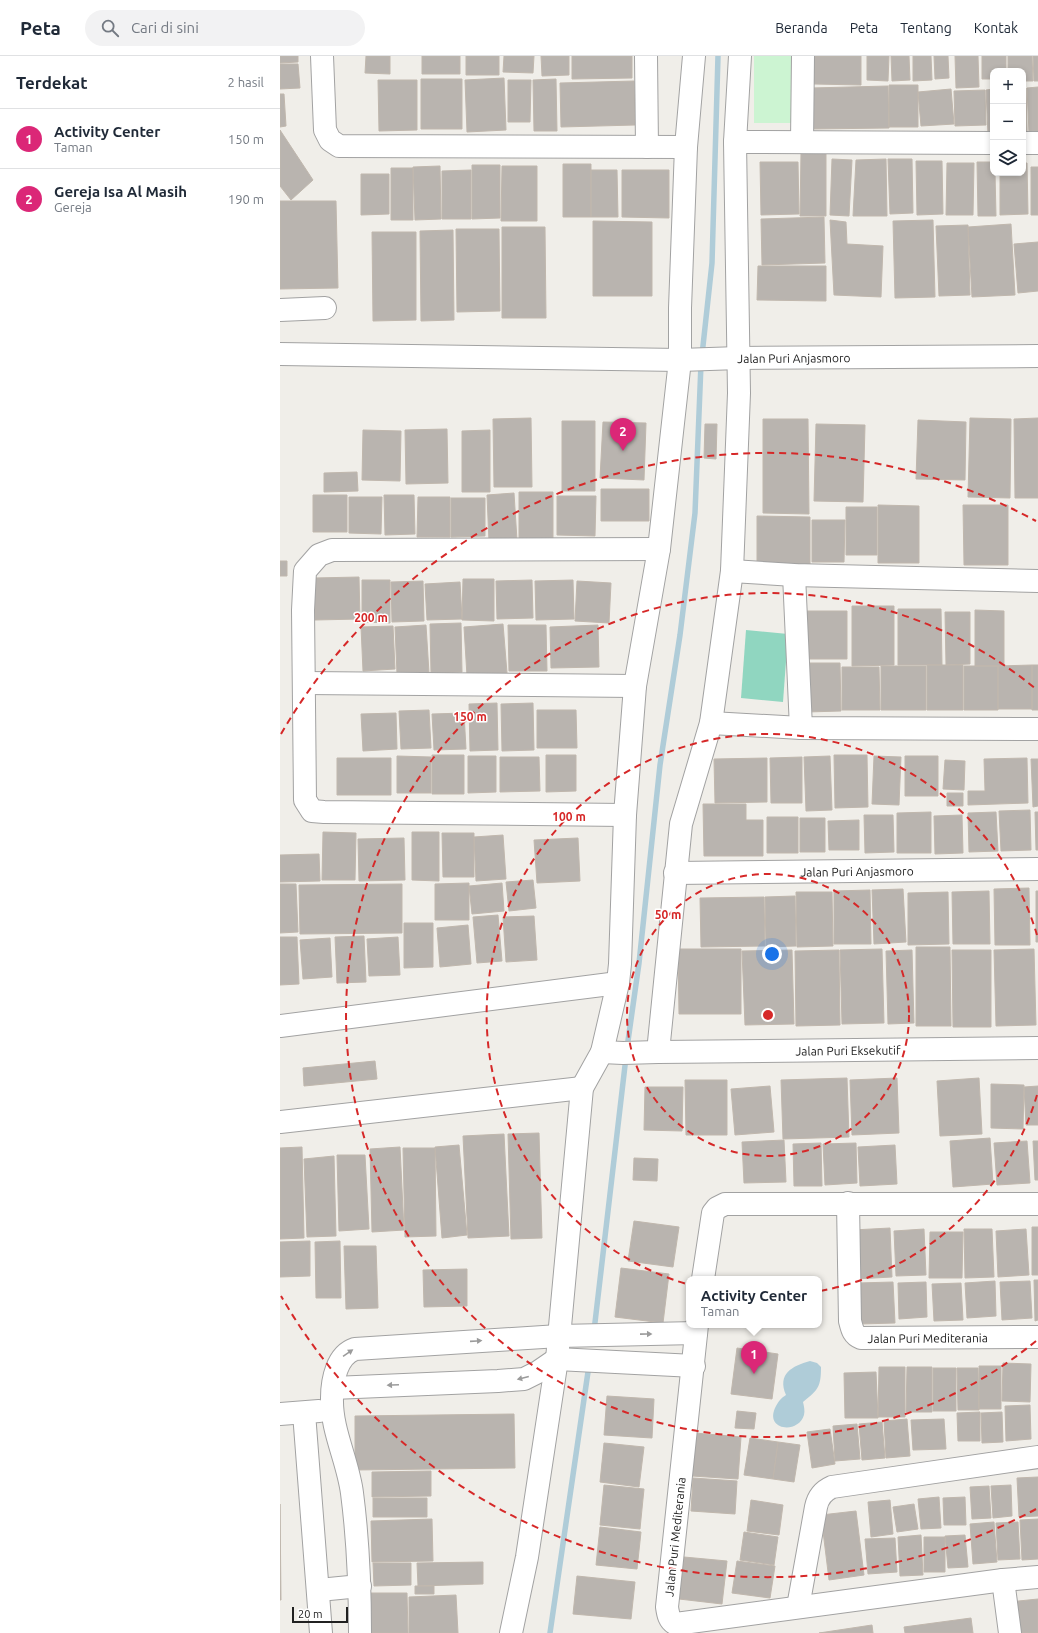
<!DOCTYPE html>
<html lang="id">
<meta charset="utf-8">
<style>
body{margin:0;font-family:Ubuntu,sans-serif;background:#f2f2f3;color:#1f2937}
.controls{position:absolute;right:12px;top:12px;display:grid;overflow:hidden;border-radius:8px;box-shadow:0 2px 6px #0003}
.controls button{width:36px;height:36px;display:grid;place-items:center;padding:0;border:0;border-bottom:1px solid #e0e1e3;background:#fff;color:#1f2937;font:20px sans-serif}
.scale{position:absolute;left:12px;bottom:10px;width:56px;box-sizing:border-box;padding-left:4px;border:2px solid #212121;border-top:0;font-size:11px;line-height:14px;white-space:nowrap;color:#212121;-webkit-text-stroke:3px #fff;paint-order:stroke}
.you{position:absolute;left:492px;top:898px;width:14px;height:14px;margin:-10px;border:3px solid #fff;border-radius:50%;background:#1a73e8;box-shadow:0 0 0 6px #1a73e833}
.badge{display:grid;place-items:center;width:26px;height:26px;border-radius:50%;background:#db2777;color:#fff;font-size:13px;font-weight:700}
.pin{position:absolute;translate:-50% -33px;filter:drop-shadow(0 1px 2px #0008)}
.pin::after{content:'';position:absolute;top:21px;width:14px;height:12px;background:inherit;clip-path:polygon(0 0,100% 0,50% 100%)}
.popup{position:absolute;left:406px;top:1220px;width:136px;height:52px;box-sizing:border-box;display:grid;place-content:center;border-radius:8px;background:#fff;filter:drop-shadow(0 1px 3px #0005);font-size:13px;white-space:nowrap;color:#747a83}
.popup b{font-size:15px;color:#1f2937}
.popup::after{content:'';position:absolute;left:50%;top:100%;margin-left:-8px;border:8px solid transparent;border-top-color:#fff}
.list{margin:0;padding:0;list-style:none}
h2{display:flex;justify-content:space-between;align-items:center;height:52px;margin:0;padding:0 16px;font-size:17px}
h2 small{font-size:13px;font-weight:400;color:#747a83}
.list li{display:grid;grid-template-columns:26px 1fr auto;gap:12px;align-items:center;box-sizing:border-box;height:60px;padding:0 16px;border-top:1px solid #e0e1e3}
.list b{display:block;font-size:15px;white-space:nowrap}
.list p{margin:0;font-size:13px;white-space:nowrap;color:#747a83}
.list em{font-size:13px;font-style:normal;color:#747a83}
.icon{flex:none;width:22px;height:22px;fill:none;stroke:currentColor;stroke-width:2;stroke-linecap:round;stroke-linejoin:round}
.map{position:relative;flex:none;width:758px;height:1577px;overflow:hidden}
header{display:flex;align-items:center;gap:24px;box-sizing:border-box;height:56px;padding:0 20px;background:#fff;border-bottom:1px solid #e0e1e3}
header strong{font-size:19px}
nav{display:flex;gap:22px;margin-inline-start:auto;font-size:14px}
.search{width:280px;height:36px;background:#f2f2f3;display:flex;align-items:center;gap:10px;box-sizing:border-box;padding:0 14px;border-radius:22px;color:#747a83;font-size:15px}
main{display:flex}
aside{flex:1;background:#fff}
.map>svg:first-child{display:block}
</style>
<header>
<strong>Peta</strong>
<div class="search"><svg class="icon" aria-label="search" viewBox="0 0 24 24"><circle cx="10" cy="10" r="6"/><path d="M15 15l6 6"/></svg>Cari di sini</div>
<nav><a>Beranda</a><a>Peta</a><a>Tentang</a><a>Kontak</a></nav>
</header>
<main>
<aside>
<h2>Terdekat<small>2 hasil</small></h2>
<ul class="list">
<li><span class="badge">1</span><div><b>Activity Center</b><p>Taman</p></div><em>150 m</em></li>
<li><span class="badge">2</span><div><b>Gereja Isa Al Masih</b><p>Gereja</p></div><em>190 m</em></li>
</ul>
</aside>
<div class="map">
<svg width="758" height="1577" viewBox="0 0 758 1577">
<rect width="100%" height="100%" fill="#f0eee9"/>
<!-- park -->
<path fill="#ccf4d2" d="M474 0H513L512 67H474Z"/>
<!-- pitch -->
<path fill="#90d6c0" d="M466 574 508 578 503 646 461 642Z"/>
<!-- water -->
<path fill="#afccd8" d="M530 1305 537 1307 541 1311C541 1331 538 1334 523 1346 524 1350 525 1355 524 1359 518 1379 483 1374 496 1350 499 1345 501 1342 506 1339 497 1318 512 1310 530 1305Z"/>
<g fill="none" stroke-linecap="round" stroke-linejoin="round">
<!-- stream -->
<path stroke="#afccd8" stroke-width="5.5" d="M422 299 432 207 438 0
M347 992 359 907 380 709 400 579 415 457 421 308
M314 1275 346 1001
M270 1577 309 1309"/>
</g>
<!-- building -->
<path fill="#b9b4af" stroke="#c0b7ad" d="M0 0H18V6L0 7Z
M86 0H110V18L85 17Z
M142 0H180V18H142Z
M186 0H219V19H186Z
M224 0H254L253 17 223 16Z
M261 0H289V19L262 20Z
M292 0H352V22L292 23Z
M534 0H581V29L534 28Z
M587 0H609L608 25 587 24Z
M611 0H629L630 24 612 25Z
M633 0H651L652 24 633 25Z
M654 0H668L669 22 655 23Z
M675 0H698L699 31 676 32Z
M702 0H726V15H713V23H702Z
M728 0H752L753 25H743V15H728Z
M753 0H758V25H754Z
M0 8H18L20 32 0 33Z
M224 22 226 74 187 76 185 24Z
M141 23H182V73H141Z
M276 23 277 75H254L253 24Z
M98 24H137V74L99 75Z
M228 24H251L250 66H228Z
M354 25 355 69 281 71 280 27Z
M609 29H638V71H609Z
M608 30 609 72 532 73 531 32Z
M758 31V76L749 77 747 32Z
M743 32H746L747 75 743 76Z
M671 33 674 68 641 70 638 36Z
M713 33V78H708L706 34Z
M705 34 706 69 675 70 674 35Z
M0 38H4L6 70 0 71Z
M0 74 33 124 11 144 0 130Z
M521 97H546V160H520Z
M552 103 572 104 569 160 550 159Z
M606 103 607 160H573L576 104Z
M608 103H632L633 157 610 158Z
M636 105H662L663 158 637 159Z
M480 106H518L519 158 481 159Z
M697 106H713V117H715L716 160H698Z
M667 107H694L693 159H666Z
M743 107H747L748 158 720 159V117H743Z
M283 108H311V161H283Z
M192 109H220V162L192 163Z
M160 110 161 163 135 164 133 111Z
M222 110H257V165H221Z
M751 111H758V159H751Z
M111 112H133V164H111Z
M191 114V163H162V115Z
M311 114H337L338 161H311Z
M342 114H389V162L342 161Z
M81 118H109V158L81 159Z
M0 145H56L58 232 0 233Z
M544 161 545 207 482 209 481 163Z
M550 164 566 166 567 188 603 190 601 241 554 239Z
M653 164 655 241 615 242 613 165Z
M313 165 372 166V240H313Z
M731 168 735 239 692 241 688 171Z
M688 169 690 239 659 240 656 170Z
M222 171H265L266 262H222Z
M176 173H219L220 255 177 256Z
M173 174 174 264 141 265 140 175Z
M92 176H136V264L93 265Z
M758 186V235L738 237 734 188Z
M478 210H546V245L477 244Z
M251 362 252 431H214L213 363Z
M690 362 731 363 730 442 688 441Z
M758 362V442H735L734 363Z
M483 363H528L529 458 483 457Z
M638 364 686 366 685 424 636 423Z
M282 365H315V435H282Z
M323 366 366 367 364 424 320 422Z
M425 368H437L436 403 424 402Z
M536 368 585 369 583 446 534 445Z
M167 373 168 427 126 428 125 374Z
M83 374 121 375 120 425 82 424Z
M210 374V436H182V375Z
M77 416 78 435 44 436V417Z
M321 433H369V465H321Z
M239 436H273V487H239Z
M234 437 237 484 209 486 207 439Z
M33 439H67V476H33Z
M104 439H134L135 478 105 479Z
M277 440H316L315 480 277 479Z
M69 441H102L101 478 69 477Z
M138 441H170V481H137Z
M171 442H205V480L171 481Z
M598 449 639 450V507H598Z
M683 449H728V509H684Z
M566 451H597V499H566Z
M477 460 530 461V509H477Z
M532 464H565L564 506H532Z
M0 505H7V520H0Z
M79 521 80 563 35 564 34 522Z
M183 523H214V565L182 564Z
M82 524H110V567L82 566Z
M252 524 253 562 217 563 216 525Z
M293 524 294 563 256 564 255 525Z
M143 525 144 565 112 566 111 526Z
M297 525 331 527 329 567 295 565Z
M180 526 182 563 147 564 145 528Z
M572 550H614V609L572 610Z
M618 553H661L662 609H618Z
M695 554 724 555V610H695Z
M524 555H567V603H523Z
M665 556H690V608L666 609Z
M181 567 182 616 151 617 150 568Z
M223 568 227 617 187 620 184 571Z
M146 569 149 617 117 618 115 571Z
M228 569H266L267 615H229Z
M318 569 319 611 271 612 270 571Z
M113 570 115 613 83 615 81 571Z
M526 607H560L561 655 527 656Z
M647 609H683V654H647Z
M752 609H758V654H752Z
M752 609V653H718V610Z
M601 610H646V654H601Z
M684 610H718V654H684Z
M562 611H599L600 654H562Z
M217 647 218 694 190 695 189 648Z
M253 647 254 694 222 695 221 648Z
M149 654 151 692 121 693 119 655Z
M257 654H296L297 692H257Z
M116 657 117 693 83 695 81 658Z
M184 657 186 693 154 694 152 658Z
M152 699H184V738H152Z
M266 699H296V735L266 736Z
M554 699H587L588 751 555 752Z
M117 700 151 701V737H117Z
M188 700H216V736L188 737Z
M550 700 552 754 526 755 524 701Z
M594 700 621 701 619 749 592 748Z
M625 700H658V740H625Z
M220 701H259L260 735 220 736Z
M522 701V747H491L490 702Z
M57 702H111V739H57Z
M487 702V746L435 747 434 703Z
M747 702 748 747 688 749V735H705L704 703Z
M751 703H758V750L753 751Z
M665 704 685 705 684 734 663 733Z
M667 737H683V750H667Z
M423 748H466V764H483V800H424Z
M750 754 751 794 721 795 719 755Z
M651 756V797H617V757Z
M716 756 718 795 689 796 688 757Z
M755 756H758V794H756Z
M584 759H613L614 796 585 797Z
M682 759 683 797 655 798 654 760Z
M487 761H518V797H487Z
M520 762H545V796H520Z
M579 764V794H549L548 765Z
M43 776 76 777 75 824H42Z
M132 776H159V825L132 824Z
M162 777H194V821H163Z
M223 779 226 823 196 825 194 781Z
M124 782 125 824 79 825 78 783Z
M298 782 300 825 257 827 254 784Z
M39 798 40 825 0 826V799Z
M253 824 256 852 229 855 226 826Z
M189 827V864H155V828Z
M222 827 224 855 192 858 189 830Z
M0 828H16L18 876 0 877Z
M122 828V877L20 878 19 829Z
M749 832 750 889H715L714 833Z
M623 833 626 886 594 888 592 834Z
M590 834 591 888H554V835Z
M709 835 710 888H673L672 836Z
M756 835H758V886H756Z
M516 836H552L553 890 517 891Z
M668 836 669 888 628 889V837Z
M515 840 516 890 486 891 485 841Z
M484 841 485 890 421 891 420 842Z
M218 859 222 905 197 907 193 861Z
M254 860 257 904 226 906 223 861Z
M124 867H153V911L124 912Z
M188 869 191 908 160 911 157 872Z
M84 880 86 926 57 927 55 881Z
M0 881H17L19 928 0 929Z
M118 881 120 919 89 920 87 883Z
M50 882 52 921 23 923 20 884Z
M636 891H670L671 970H636Z
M398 893H461V958H399Z
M602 893 604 967 562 968 560 894Z
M754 893 756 969 716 970 714 894Z
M512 894 514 968 465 969 462 895Z
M559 894 560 969 516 970 515 895Z
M632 894 634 967 608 968 606 895Z
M672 894H711V971H673Z
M95 1005 97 1023 24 1030 23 1012Z
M567 1022 569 1081 503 1083 501 1024Z
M617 1022 619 1077 572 1079 570 1024Z
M699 1022 702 1078 660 1080 657 1025Z
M405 1024H447V1079H406Z
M711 1028 744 1029 743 1073 711 1072Z
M490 1030 494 1076 455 1079 451 1033Z
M758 1030V1069H746L744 1031Z
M365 1031H403L402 1075 364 1074Z
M259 1077 262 1182 231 1183 228 1078Z
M224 1078 229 1180 188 1182 183 1080Z
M710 1082 713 1128 673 1131 670 1085Z
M504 1084 506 1126 464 1127 462 1086Z
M747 1085 750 1127 717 1129 714 1087Z
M753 1085H758V1124H755Z
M541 1087 542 1130H514L513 1088Z
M576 1087 577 1127 545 1129 543 1088Z
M179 1089 187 1179 162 1182 155 1091Z
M615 1089 617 1128 580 1130 578 1091Z
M22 1091 24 1182 0 1183V1092Z
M120 1091 124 1174 92 1176 90 1093Z
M123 1092H155L156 1180 125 1181Z
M57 1099H85L89 1173 59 1175Z
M54 1100 56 1180 27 1181 24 1103Z
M354 1102 378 1103 377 1125 353 1124Z
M354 1165 399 1171 393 1211 348 1205Z
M752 1171H758V1219H752Z
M610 1172 612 1221 575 1223 573 1174Z
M644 1173 646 1219 616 1220 614 1175Z
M684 1173H712L714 1221 685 1222Z
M746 1173 749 1219 718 1221 716 1175Z
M650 1176H683L682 1222H649Z
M30 1185V1220L0 1221V1186Z
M60 1185 61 1242H36L35 1186Z
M64 1190H96L98 1252 66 1253Z
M341 1212 389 1218 383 1267 335 1261Z
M187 1213V1250L144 1251 143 1214Z
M754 1224H758V1264L755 1265Z
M715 1225 716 1260 687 1262 685 1227Z
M750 1225 752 1262 722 1264 720 1226Z
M613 1226 615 1267 580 1268 578 1227Z
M646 1226 647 1261 619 1263 618 1227Z
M681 1227 683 1264 654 1265 652 1228Z
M457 1292 498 1298 492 1343 451 1338Z
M723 1307 751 1308 750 1346 722 1345Z
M699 1310H721V1353H699Z
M599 1311H625V1361H598Z
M627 1311H652V1356H626Z
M653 1312H676V1355H653Z
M677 1312H698L699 1354H678Z
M596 1316 598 1362H565L564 1317Z
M327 1340 374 1343 372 1382 324 1379Z
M750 1349 751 1383 726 1385 725 1350Z
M457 1355 476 1357 474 1373 455 1372Z
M700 1356V1385H678L677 1357Z
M722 1356 723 1386 702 1387 701 1357Z
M234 1358 235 1412 75 1414V1360Z
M627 1363 630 1400 606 1402 604 1365Z
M664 1363 666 1393 633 1394 631 1364Z
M602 1366 605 1402 582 1404 579 1368Z
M577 1368 580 1403 555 1405 553 1370Z
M550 1373 555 1408 532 1412 527 1376Z
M415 1377 461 1381 458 1423 412 1420Z
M470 1382 498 1386 493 1423 464 1419Z
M498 1386 520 1389 514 1426 493 1423Z
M324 1387 364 1391 359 1431 320 1426Z
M151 1415V1440L92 1441V1416Z
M758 1421V1460L739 1461 737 1422Z
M413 1422 457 1425 455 1458 411 1455Z
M324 1429 364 1433 360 1473 320 1469Z
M731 1429 732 1460 713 1462 711 1430Z
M709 1430 711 1462 692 1463 690 1431Z
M659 1441 661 1472 641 1473 638 1443Z
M685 1441 686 1469H664L663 1442Z
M93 1442H147V1461H93Z
M471 1444 503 1449 499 1479 467 1475Z
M610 1444 613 1478 591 1481 588 1446Z
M0 1448 1 1544H0Z
M634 1448 638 1473 617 1476 613 1451Z
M576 1455 584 1519 549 1524 541 1459Z
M152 1463 153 1505 92 1506 91 1465Z
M758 1463V1503L742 1504 740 1464Z
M714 1466 717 1506 693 1508 690 1468Z
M738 1466 740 1503 718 1504 716 1467Z
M320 1471 361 1476 357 1513 316 1509Z
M464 1476 498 1481 494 1509 460 1504Z
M641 1479 643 1519 620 1520 618 1481Z
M685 1479 688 1511 668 1512 665 1480Z
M644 1481H665V1516H644Z
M615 1482 617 1516 588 1518 585 1483Z
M404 1501 447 1505 442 1548 399 1543Z
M457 1505 495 1510 490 1542 452 1537Z
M203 1506V1528L138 1530 137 1507Z
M93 1507H131V1529L94 1530Z
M297 1520 355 1526 351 1563 293 1558Z
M135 1530H154V1538H135Z
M87 1537H127L128 1577H88Z
M176 1539 178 1577H129V1541Z
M758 1543V1577H733L729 1546Z
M691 1562 693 1577H625L624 1571Z
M592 1569 593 1577H539Z"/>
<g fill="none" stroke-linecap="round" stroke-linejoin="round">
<!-- minor casing -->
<g stroke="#a2a2a2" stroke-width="24">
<g id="minor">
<path d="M42 0 45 74 50 84 59 90 406 91"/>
<path d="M366 0 367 91"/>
<path d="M455 86 713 87"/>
<path d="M522 86 523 0"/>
<path d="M743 87H758"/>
<path d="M0 254 45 252"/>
<path id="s1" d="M0 298 400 304 459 302 758 300"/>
<path d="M452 515 514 519 758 525"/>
<path d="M514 519 521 672"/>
<path d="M25 627 355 630"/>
<path d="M431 667 521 672 758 673"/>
<path d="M345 759 44 756 32 755 25 744 23 554 25 515 39 499 52 494 379 493"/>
<path id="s2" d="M395 817 758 813"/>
<path d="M0 970 338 927"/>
<path id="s3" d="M322 996 343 997 378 996 758 992"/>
<path d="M378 996 401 768 431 667 452 515 459 337 455 86 460 0"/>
<path d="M0 1066 302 1032"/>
<path id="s4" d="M568 1147 570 1265C572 1273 573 1279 581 1282L758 1281"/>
<path d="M423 1223 433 1157 437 1152 445 1148H758"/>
<path d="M417 1269 387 1551C388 1558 389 1565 396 1568L723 1524 758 1521"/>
<path d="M53 1332 218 1325 244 1323 258 1316 277 1303 414 1310"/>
<path d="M24 1357 41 1577"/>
<path d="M0 1358 39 1355"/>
<path d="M723 1524 730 1577"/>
<path d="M39 1534 80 1530"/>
<path d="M518 1551 536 1451C538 1441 543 1435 552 1431L758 1401"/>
<path d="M80 1577C80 1530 78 1483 72 1437 68 1405 51 1374 52 1342 52 1324 57 1299 75 1293L279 1280 416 1277"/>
<path d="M231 1577 247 1501 277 1303 302 1032 322 996 338 927 340 908 345 759 355 630 379 493 400 304V252L406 91 414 0"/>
</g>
</g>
<!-- minor -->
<use href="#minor" stroke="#fff" stroke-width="22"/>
</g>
<!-- one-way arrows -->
<defs><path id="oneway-solid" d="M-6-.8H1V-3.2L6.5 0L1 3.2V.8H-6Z"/></defs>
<g fill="#9b9b9b">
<use href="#oneway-solid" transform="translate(366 1278) rotate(-1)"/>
<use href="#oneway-solid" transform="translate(196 1285) rotate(-4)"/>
<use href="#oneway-solid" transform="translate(68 1297) rotate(-34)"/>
<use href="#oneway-solid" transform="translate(243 1322) rotate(166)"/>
<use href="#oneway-solid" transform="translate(113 1329) rotate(178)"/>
</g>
<!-- distance rings -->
<g fill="none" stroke="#d62828" stroke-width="2" stroke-dasharray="7 5">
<circle cx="488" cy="959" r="141"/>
<path d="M757 1039A281 281 0 1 1 757 879"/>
<path d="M756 1285A422 422 0 1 1 756 633"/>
<path d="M756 1453A562 562 0 0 1 1 1240M1 678A562 562 0 0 1 756 465"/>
</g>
<g text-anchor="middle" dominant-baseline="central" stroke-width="3" stroke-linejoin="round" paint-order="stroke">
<!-- street labels -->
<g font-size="12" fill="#212121" stroke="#fff">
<text stroke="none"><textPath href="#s1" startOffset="514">Jalan Puri Anjasmoro</textPath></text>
<text stroke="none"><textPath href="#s2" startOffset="182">Jalan Puri Anjasmoro</textPath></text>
<text stroke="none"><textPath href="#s3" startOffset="246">Jalan Puri Eksekutif</textPath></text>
<text stroke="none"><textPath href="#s4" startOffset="206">Jalan Puri Mediterania</textPath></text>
<text transform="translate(395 1481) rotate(-84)">Jalan Puri Mediterania</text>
</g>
</g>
<circle cx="488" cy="959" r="6" fill="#d62828" stroke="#fff" stroke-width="2"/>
<g font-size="12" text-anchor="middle" font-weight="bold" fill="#d62828" stroke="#fff" stroke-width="3" stroke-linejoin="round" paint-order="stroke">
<text x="91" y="566">200 m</text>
<text x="190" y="665">150 m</text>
<text x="289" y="765">100 m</text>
<text x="388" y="863">50 m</text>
</g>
</svg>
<div class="controls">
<button>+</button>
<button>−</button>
<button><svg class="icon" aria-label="layers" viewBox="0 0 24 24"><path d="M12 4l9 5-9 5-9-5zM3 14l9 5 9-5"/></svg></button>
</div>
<div class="scale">20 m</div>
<div class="you"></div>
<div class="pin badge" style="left:474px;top:1318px">1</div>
<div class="popup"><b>Activity Center</b>Taman</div>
<div class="pin badge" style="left:343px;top:395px">2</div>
</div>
</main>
